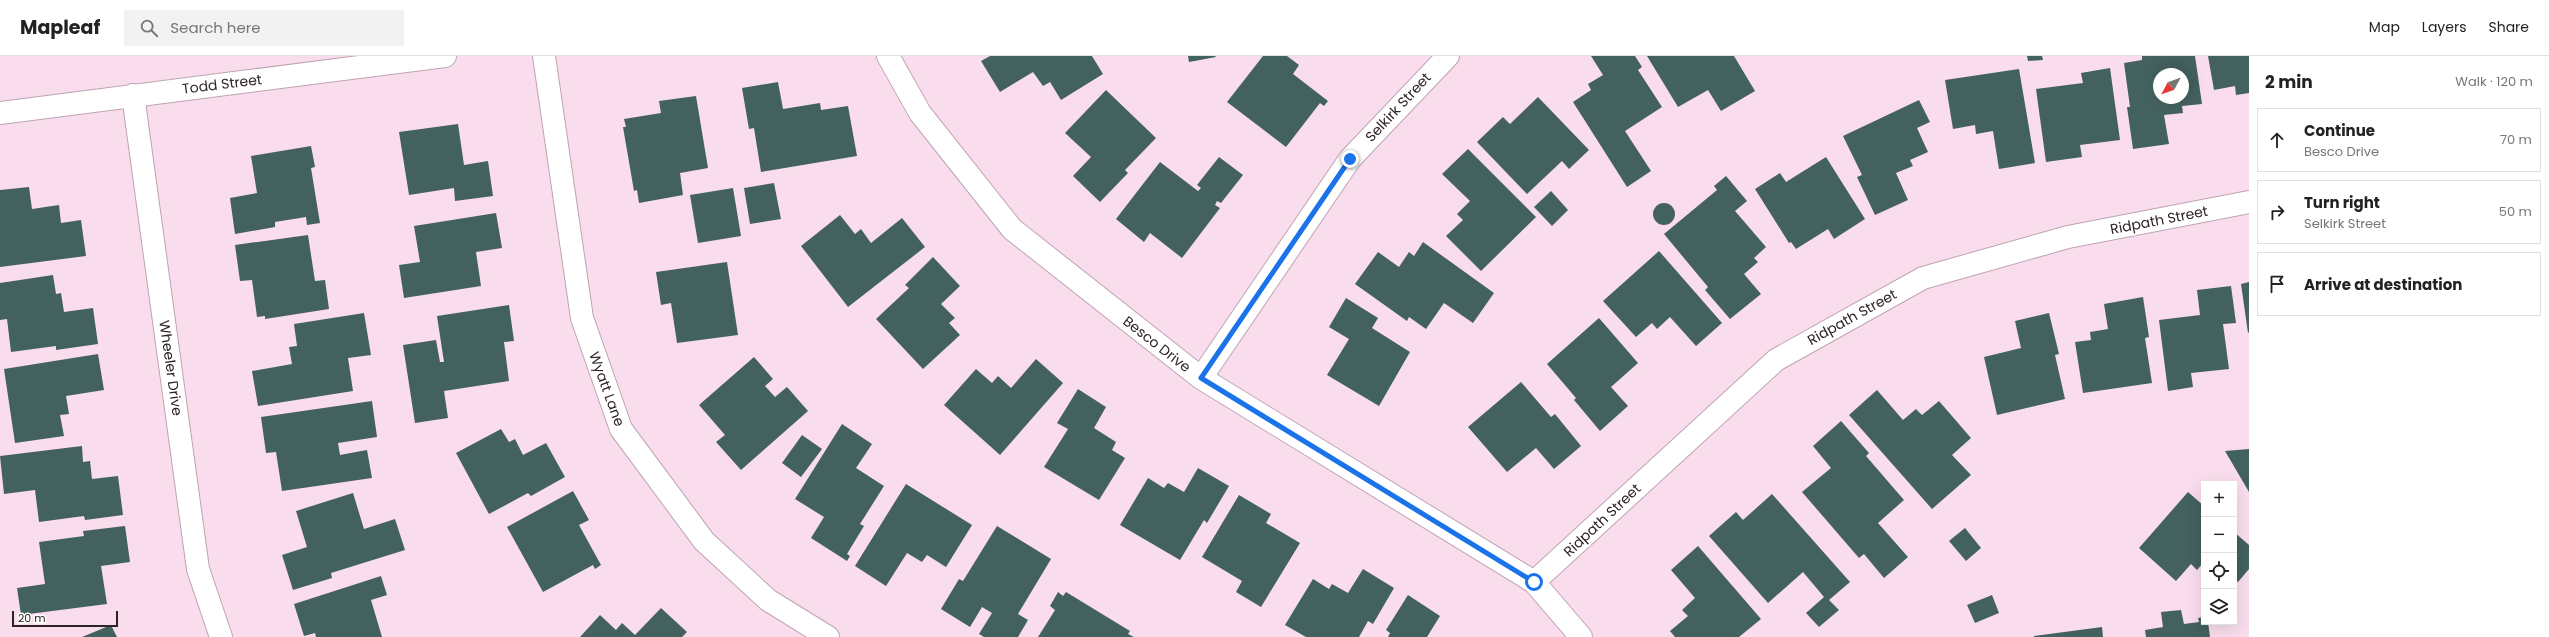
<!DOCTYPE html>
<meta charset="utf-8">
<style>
body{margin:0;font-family:Poppins,sans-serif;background:#f2f2f2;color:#222}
.controls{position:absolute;right:12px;bottom:12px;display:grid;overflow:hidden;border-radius:0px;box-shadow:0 4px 16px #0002}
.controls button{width:36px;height:36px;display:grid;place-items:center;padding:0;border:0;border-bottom:1px solid #e0e0e0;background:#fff;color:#222;font:20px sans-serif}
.compass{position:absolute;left:2153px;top:12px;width:36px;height:36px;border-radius:50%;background:#fff;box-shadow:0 4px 16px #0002;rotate:229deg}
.scale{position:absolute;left:12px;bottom:10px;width:106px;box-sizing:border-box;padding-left:4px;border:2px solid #2c2227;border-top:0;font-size:11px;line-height:14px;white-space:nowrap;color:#2c2227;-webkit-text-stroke:3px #fff;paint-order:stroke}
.stop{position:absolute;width:12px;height:12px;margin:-9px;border:3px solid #1a73e8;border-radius:50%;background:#fff}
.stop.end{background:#1a73e8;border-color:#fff;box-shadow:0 1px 4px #0008}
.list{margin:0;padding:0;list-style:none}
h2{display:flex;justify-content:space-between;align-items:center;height:52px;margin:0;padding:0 16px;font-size:17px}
h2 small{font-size:13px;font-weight:400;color:#767676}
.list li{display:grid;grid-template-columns:26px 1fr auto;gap:12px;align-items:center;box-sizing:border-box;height:64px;margin:0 8px 8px;padding:0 8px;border:1px solid #e0e0e0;border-radius:0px}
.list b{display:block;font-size:15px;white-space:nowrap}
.list p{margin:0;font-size:13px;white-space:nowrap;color:#767676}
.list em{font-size:13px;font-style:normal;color:#767676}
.icon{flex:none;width:22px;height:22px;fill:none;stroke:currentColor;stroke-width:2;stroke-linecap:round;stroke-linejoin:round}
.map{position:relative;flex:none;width:2249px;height:581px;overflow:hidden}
header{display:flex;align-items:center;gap:24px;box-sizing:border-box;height:56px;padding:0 20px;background:#fff;border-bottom:1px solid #e0e0e0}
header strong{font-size:19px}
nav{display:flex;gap:22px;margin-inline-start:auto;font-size:14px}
.search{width:280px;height:36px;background:#f2f2f2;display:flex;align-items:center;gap:10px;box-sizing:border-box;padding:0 14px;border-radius:0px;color:#767676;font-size:15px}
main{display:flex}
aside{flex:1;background:#fff}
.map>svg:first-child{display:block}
</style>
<header>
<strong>Mapleaf</strong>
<div class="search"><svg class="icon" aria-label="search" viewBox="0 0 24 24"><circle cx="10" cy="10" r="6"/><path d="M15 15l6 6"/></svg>Search here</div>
<nav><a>Map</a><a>Layers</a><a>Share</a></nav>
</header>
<main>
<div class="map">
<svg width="2249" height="581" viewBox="0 0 2249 581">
<rect width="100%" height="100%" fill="#f9ddec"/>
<!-- building -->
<path fill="#43615f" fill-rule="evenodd" d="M990 0H1092L1103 18 1061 44 1050 26 1043 30 1033 16 1000 36 981 5Z
M1188 0H1215L1216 1 1189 6Z
M1263 0H1287L1299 9 1293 18 1328 45 1324 50 1320 47 1286 91 1227 46Z
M1591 0H1635L1642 11 1638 14 1662 51 1625 75 1651 115 1627 131 1573 46 1591 34 1588 28 1603 19Z
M1647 0H1734L1755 35 1721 55 1708 34 1678 51Z
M2027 0H2042L2043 4 2028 5Z
M2142 0H2195L2202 48 2182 50 2183 57 2164 59 2169 88 2133 93 2127 51H2130L2124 7 2142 4ZM2159 18H2183V42H2159Z
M2208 0H2249V37L2236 39 2235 30 2214 34Z
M2110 12 2120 84 2080 89 2082 101 2046 106 2036 33 2083 27 2081 17Z
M2019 13 2035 107 1999 113 1993 75 1976 78 1975 69 1953 73 1945 24Z
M778 26 783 53 820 47 821 54 848 50 857 100 761 116 754 72 749 73 742 32Z
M1106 34 1156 82 1125 114 1128 117 1100 146 1073 120 1091 101 1065 77Z
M696 40 708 112 680 117 683 139 639 147 637 134 634 135 623 71H626L624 63 661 57 659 45Z
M1538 41 1589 94 1569 113 1562 105 1527 138 1477 86 1503 61 1510 68Z
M1919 44 1930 66 1917 72 1928 96 1910 104 1913 110 1896 117 1908 144 1875 159 1857 121 1862 119 1843 80Z
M458 68 464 109 488 105 493 140 455 145 454 132 409 139 399 76Z
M311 90 315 111 311 112 320 167 307 169 306 161 275 166V171L235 178 230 142 257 137 251 100Z
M1468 93 1536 161 1481 215 1446 180 1463 164 1457 158 1470 145 1442 118Z
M1219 101 1243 119 1221 147 1217 145 1215 149 1220 152 1182 202 1150 177 1144 186 1116 163 1160 106 1198 135 1201 132 1197 129Z
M1826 101 1865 163 1834 183 1828 173 1796 193 1791 186 1789 187 1755 133 1780 117 1786 126Z
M1726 120 1747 145 1735 155 1766 191 1754 202 1758 206 1744 218 1761 238 1730 263 1705 234 1708 231 1664 178 1717 134 1714 130Z
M774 127 781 163 750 168 744 132Z
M29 131 32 153 59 149 61 167 81 164 86 200 0 211V134Z
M733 132 741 180 698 187 690 139Z
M1551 135 1568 154 1552 170 1534 151Z
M1653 158a11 11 0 1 1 22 0a11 11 0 1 1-22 0Z
M496 157 502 192 476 196 481 230 404 242 399 209 420 206 414 170Z
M840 159 855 178 861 173 871 187 902 162 925 191 848 251 801 190Z
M308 179 315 225 325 224 329 253 265 263V260L257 261 252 224 240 225 235 189Z
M1423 186 1494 237 1473 267 1444 247 1426 273 1409 261 1407 265 1355 228 1378 196 1399 211 1409 196 1414 200Z
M1659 195 1722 267 1696 290 1670 261 1657 273 1652 267 1636 281 1603 245Z
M933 201 960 230 941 248 955 262 949 267 960 279 923 313 876 263 909 232 905 229Z
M727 206 738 279 677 287 671 247 661 249 656 216Z
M53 219 56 238 61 237 64 256 93 252 98 288 56 294V290L11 296 7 263 0 264V227Z
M2249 226V276L2248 277 2241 228Z
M2231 230 2236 267 2223 268 2229 313 2191 317 2193 331 2168 335 2159 264 2200 259 2197 234Z
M2143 241 2149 281 2145 282 2152 327 2083 337 2075 286 2091 284 2090 276 2108 273 2104 248Z
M1346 242 1378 262 1372 272 1410 296 1379 350 1327 319 1349 283 1329 271Z
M509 249 514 285 504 286 509 325 444 335 448 362 415 367 403 289 436 284 440 306H444L437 260Z
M364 257 371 299 348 302 353 335 258 350 252 315 292 308 289 291 297 290 294 268Z
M2049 257 2059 298 2055 299 2065 343 1997 359 1984 301 2021 292 2015 265Z
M1599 262 1638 307 1611 331 1628 350 1600 375 1574 344 1576 342 1547 308Z
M98 298 104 334 66 340 69 358 60 359 64 380 15 387 4 313Z
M754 301 773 323 765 330 775 341 787 331 808 355 741 414 716 386 725 379 699 349Z
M1036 303 1063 327 1000 399 944 349 976 313 992 327 998 320 1011 332Z
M1521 326 1551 361 1555 358 1581 390 1554 413 1536 392 1507 416 1468 371Z
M1078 333 1106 351 1094 372 1116 386 1112 394 1125 402 1099 444 1044 411 1068 373 1057 367Z
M1877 334 1903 364 1916 353 1922 359 1939 345 1971 382 1952 399 1971 419 1932 453 1849 359Z
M372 345 377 381 338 387 340 399 367 394 372 422 282 435 276 396 266 397 261 361Z
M1841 365 1869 397 1866 400 1904 444 1878 467 1908 501 1884 522 1864 498 1859 502 1802 436 1831 412 1813 390Z
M842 368 872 388 856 412 884 430 860 468 864 470 847 498 850 500 847 505 811 482 824 461 795 443Z
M501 373 509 386 515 383 523 399 546 387 565 421 531 440 528 437 489 458 456 397Z
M802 379 822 393 801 421 782 407Z
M82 390 83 406 90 405 92 423 118 420 123 459 85 464 84 460 39 466 35 434 4 438 0 400Z
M2249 393V436L2225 395Z
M1198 412 1229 430 1207 467 1204 464 1180 504 1120 469 1148 422 1164 432 1168 427 1184 436Z
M906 428 972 469 946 511 927 499 922 506 907 497 886 530 855 510Z
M573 435 589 464 579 469 601 509 595 513 593 509 543 536 507 471Z
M2188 436 2204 450V506L2197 514 2191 508 2176 525 2139 492Z
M353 437 364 473 395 463 405 494 331 517 332 522 293 534 282 499 307 491 296 455Z
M1772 438 1850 526 1829 544 1839 554 1819 571 1806 557 1824 541 1803 516 1768 547 1709 480 1736 456 1743 464Z
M1239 439 1271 458 1266 467 1300 487 1261 551 1236 536 1242 525 1202 501Z
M125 470 130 506 101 510 107 548 21 559 17 532 45 528 39 486 84 480 83 475Z
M997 470 1051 503 1018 558 1028 564 1018 581H984L979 578 992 557 982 551 970 571 941 553 959 523 963 525Z
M1965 472 1981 492 1966 505 1949 485Z
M2234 476 2249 489V513L2238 526 2234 523Z
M1698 490 1761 563 1739 581H1675L1670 575 1688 560 1682 554 1695 542 1671 514Z
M1363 513 1394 532 1373 568 1368 565 1359 581H1306L1285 569 1313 523 1329 533 1332 528 1348 537Z
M381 520 387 539 371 544 382 581H316L315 577 304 580 294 548Z
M1058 536 1063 540 1066 536 1130 575 1128 578 1134 581H1038L1055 554 1050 550Z
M1408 539 1440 560 1427 581H1388L1390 577 1386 574Z
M1992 539 1999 557 1975 567 1967 549Z
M661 552 687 576 682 581H580L600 559 616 574 622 567 635 579Z
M2181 554 2184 568 2199 566 2198 562 2204 561V566H2208L2210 581H2146L2145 574 2163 571 2161 556Z
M111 569 117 581H82Z
M2102 571 2103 581H2034V580Z"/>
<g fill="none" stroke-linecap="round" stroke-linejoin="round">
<!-- street casing -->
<g stroke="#bea4b2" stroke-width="24">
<path id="street" d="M544 0 582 262 621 373 704 485 768 544 828 581
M888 0 920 57 1012 173 1201 322 1534 526 1581 581
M133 39 198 513 221 581
M0 57 445 0
M1201 322 1350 103 1448 0
M1534 526 1776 304 1923 222 2068 181 2249 146"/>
</g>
<!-- street -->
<use href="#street" stroke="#fff" stroke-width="22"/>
</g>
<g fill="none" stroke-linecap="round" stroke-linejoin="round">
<!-- route -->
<path stroke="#1a73e8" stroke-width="5" d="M1350 103 1201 322 1534 526"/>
</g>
<g text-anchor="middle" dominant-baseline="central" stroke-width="4" stroke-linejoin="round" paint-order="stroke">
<!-- street labels -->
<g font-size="14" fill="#2c2227" stroke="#fff">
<text transform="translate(222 28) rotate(-7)">Todd Street</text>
<text transform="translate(1398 51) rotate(-47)">Selkirk Street</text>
<text transform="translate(2159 164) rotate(-11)">Ridpath Street</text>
<text transform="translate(1852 261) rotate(-29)">Ridpath Street</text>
<text transform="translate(1157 288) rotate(38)">Besco Drive</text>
<text transform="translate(171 312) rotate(82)">Wheeler Drive</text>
<text transform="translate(607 333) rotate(70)">Wyatt Lane</text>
<text transform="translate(1602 464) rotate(-43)">Ridpath Street</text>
</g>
</g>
</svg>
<div class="controls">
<button>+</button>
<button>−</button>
<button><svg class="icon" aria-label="locate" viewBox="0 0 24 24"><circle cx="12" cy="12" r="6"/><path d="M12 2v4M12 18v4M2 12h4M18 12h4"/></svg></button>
<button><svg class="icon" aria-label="layers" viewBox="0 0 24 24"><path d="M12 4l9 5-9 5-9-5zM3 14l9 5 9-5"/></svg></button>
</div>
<svg class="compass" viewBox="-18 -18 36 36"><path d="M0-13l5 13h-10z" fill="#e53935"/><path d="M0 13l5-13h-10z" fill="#767676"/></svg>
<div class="scale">20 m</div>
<div class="stop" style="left:1534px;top:526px"></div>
<div class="stop end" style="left:1350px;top:103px"></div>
</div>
<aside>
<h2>2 min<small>Walk · 120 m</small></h2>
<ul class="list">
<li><svg class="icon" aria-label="ahead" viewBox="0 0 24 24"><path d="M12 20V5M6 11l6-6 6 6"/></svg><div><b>Continue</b><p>Besco Drive</p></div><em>70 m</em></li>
<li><svg class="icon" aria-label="right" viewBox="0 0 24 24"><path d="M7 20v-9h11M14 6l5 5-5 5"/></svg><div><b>Turn right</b><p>Selkirk Street</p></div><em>50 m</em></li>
<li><svg class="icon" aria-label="arrive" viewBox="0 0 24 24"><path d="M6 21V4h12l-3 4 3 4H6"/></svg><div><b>Arrive at destination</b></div></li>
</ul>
</aside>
</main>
